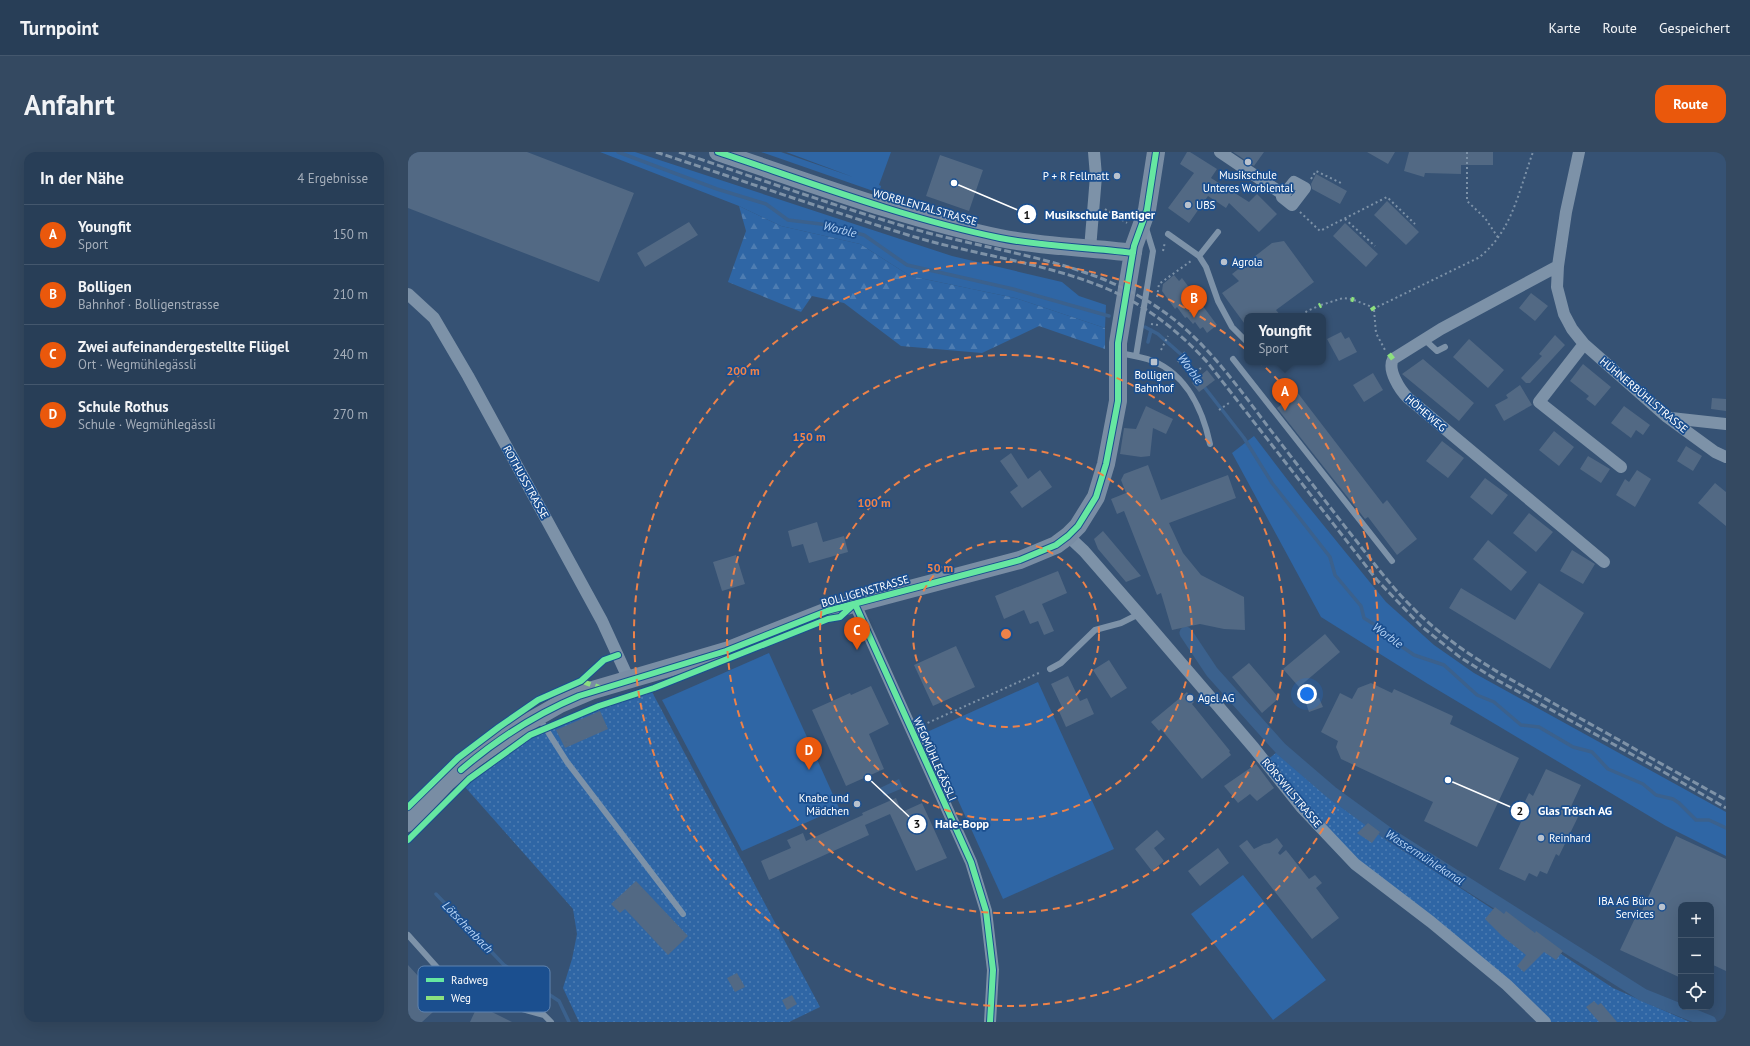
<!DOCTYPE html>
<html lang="de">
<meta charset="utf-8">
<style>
body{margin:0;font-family:"PT Sans",sans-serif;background:#344961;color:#f1f3f6}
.controls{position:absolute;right:12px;bottom:12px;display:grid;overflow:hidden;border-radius:8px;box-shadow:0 4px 16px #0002}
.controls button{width:36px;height:36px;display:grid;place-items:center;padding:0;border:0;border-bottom:1px solid #44576d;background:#283e57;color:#f1f3f6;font:20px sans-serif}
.you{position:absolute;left:899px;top:542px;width:14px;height:14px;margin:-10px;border:3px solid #fff;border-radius:50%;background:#1a73e8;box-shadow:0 0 0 6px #1a73e833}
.badge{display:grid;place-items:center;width:26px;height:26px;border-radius:50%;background:#ea580c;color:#fff;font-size:13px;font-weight:700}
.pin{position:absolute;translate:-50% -33px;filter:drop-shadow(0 1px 2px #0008)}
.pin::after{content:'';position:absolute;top:21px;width:14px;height:12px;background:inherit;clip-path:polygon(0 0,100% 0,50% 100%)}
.popup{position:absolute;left:836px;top:161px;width:82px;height:52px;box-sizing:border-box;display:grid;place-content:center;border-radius:8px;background:#283e57;filter:drop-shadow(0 1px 3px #0005);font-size:13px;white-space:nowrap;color:#a5aeba}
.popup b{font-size:15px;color:#f1f3f6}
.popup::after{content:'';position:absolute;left:50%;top:100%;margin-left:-8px;border:8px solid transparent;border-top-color:#283e57}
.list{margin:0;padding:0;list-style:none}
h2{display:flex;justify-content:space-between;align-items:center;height:52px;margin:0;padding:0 16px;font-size:17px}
h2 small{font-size:13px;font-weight:400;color:#a5aeba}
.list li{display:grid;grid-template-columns:26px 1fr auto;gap:12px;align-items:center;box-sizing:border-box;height:60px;padding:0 16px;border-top:1px solid #44576d}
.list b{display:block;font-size:15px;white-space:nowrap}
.list p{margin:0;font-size:13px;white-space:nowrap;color:#a5aeba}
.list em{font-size:13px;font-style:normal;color:#a5aeba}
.icon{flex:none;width:22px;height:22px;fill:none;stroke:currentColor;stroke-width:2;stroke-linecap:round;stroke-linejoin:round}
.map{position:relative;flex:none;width:1318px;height:870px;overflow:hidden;border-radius:12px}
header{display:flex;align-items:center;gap:24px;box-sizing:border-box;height:56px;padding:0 20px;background:#283e57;border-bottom:1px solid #44576d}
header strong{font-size:19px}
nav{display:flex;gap:22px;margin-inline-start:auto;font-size:14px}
.intro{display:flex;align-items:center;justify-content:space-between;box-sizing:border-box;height:96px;padding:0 24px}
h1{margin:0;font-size:28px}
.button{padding:10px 18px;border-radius:12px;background:#ea580c;color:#fff;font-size:14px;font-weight:700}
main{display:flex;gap:24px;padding:0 24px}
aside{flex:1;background:#283e57;border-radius:12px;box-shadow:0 4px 16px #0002}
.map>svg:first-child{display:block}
</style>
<header>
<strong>Turnpoint</strong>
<nav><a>Karte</a><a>Route</a><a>Gespeichert</a></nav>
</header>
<div class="intro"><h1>Anfahrt</h1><a class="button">Route</a></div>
<main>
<aside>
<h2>In der Nähe<small>4 Ergebnisse</small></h2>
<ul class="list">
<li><span class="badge">A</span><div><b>Youngfit</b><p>Sport</p></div><em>150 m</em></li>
<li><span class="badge">B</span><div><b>Bolligen</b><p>Bahnhof · Bolligenstrasse</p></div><em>210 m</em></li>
<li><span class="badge">C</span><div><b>Zwei aufeinandergestellte Flügel</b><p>Ort · Wegmühlegässli</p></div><em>240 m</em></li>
<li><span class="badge">D</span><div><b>Schule Rothus</b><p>Schule · Wegmühlegässli</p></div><em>270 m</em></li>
</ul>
</aside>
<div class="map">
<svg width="1318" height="870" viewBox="0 0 1318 870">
<defs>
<pattern id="forest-firs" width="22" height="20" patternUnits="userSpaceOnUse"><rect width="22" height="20" fill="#2f66a5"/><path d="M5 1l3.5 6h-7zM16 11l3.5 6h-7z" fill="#4e7db2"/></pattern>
<pattern id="garden-dots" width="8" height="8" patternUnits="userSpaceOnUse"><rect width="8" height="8" fill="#2f66a5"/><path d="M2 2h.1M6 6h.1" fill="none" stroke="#4e7db2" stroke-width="1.8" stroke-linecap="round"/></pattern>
</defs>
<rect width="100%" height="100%" fill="#365274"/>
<!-- grass -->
<path fill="#2f66a5" d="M192 0H227L544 104 654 130 671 144 698 153 697 176 607 146 502 124 452 92 373 74 331 54Z
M353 0H373L445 25 378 0H483L471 33 473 34 471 41Z
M846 284 895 348 978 450 1026 493 1066 521 1318 660V704L1258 674 1020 532 913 465 824 301Z
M361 501 431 656 334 699 254 548Z
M630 530 706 697 595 747 519 580Z
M835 723 918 828 865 868 783 762Z"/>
<!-- forest -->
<path fill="url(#forest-firs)" d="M331 54 373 74 452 92 502 124 607 146 697 176V197L631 174 574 201 493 194 436 151 404 144 393 160 320 130 338 79Z"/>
<!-- garden -->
<path fill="url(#garden-dots)" d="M244 540 412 855 381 870H171L155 836 164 807 169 782 165 757 57 635 126 583 195 555Z
M869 600 920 645 979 688 1205 836 1282 870H1137L947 712 857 610Z"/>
<!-- water -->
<path fill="#3b618d" d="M491 627 495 636 476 644 472 636Z"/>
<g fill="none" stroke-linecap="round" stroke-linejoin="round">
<!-- stream -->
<path stroke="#3b618d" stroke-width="3.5" d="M210 0 309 37 358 52 380 68 413 72 456 83 499 113 605 137 701 164
M737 175 750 182 776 205 790 227 836 286 864 331 922 405 927 423 953 454 956 466 980 481 993 494 1006 503 1036 513 1069 543 1086 550 1113 573 1131 575 1165 595 1184 600 1200 617 1235 632 1248 643 1265 647 1271 651 1288 668H1301L1318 676
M740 190 743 178
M28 742 96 813 151 849 161 870"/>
<!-- canal -->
<path stroke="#3b618d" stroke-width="13" d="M778 481 804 520 873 597 923 640 982 683 1235 843 1302 870"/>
</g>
<!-- building -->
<path fill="#526984" d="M0 0H119L226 41 191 130 0 56Z
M779 0H782L809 17 803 26 841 50 849 42 869 62 851 80 821 51 818 56 800 44 781 71 760 56 786 21 772 12Z
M825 0H856L846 14Z
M959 0H987L980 12Z
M1001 0H1085V13H1053V22L1017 21 1016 25 996 19Z
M532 3 575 18 561 59 518 44Z
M908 22 939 39 932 52 904 37 903 32Z
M979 49 1011 80 998 93 966 63Z
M281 70 290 83 237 115 229 101Z
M937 71 970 102 958 115 925 84Z
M876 89 906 130 868 158 873 164H839V175L814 141 831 129 824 122 864 91Z
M766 123 771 129 774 126 809 173 799 181 795 175 792 177 787 170 785 172 779 165 777 166 769 155 767 157 754 139 755 132Z
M1123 141 1140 154 1127 169 1111 156Z
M933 180 937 187 941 185 949 200 931 209 919 187Z
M1147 183 1157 193 1122 231H1118L1113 226 1134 204 1131 202Z
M1061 187 1096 218 1080 236 1045 205Z
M1015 207 1066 251 1051 269 994 222Z
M1175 212 1203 235 1187 254 1178 247 1181 244 1162 229Z
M799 218 807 228 791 240 784 231Z
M965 221 975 238 956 250 945 233Z
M1112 233 1124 253 1096 269 1087 253 1100 246 1098 243Z
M889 240 975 352 979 348 1009 387 989 403 960 365 957 367 869 256Z
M1304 246 1318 247V259L1303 257Z
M738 254 765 267 758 282 745 276 742 304 733 305 712 302 716 276 728 277Z
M1216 254 1242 273 1235 283 1228 278 1223 286 1203 271Z
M1146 279 1166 295 1151 314 1131 298Z
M1034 289 1056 306 1040 326 1018 309Z
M1278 294 1294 304 1285 319 1269 309Z
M603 301 620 327 632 318 644 335 614 356 602 340 610 334 592 309Z
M1180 304 1202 317 1193 331 1172 317Z
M740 313 753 348 820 323 828 346 761 371 775 401 793 423 836 445 837 478 816 477 792 472 764 478 753 441 749 443 716 359 709 362 703 347 718 341 713 328 716 322Z
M1229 318 1243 327 1227 355 1208 343 1217 327 1221 330Z
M1077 326 1100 343 1084 363 1062 345Z
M1307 331 1318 340V374L1290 351Z
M1121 361 1145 380 1128 400 1105 381Z
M409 370 415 390 436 384 440 400 401 411 395 392 384 395 380 379Z
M695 379 733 424 718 430 690 397 686 387Z
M1080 388 1119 420 1103 439 1065 407Z
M1164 398 1187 412 1175 432 1152 419Z
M328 403 337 432 314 439 305 410Z
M650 419 659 441 634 452 646 479 636 483 630 469 622 472 616 458 596 467 587 444Z
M1131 431 1176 461 1142 517 1041 456 1053 436 1107 468Z
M917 482 932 500 891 535 875 517Z
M548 494 567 535 525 554 506 513Z
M701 508 719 536 703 546 685 518Z
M841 511 871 546 854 561 824 525Z
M660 524 672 549 679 546 686 562 658 575 650 557 654 555 643 532Z
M963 531 984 541 986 537 1045 564 1042 572 1111 606 1069 695 1016 669 1025 650 933 607 928 595 930 589 913 580 932 541 944 547 950 536Z
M463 534 481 572 461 582 476 617 438 634 404 558 442 541 443 543Z
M779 540 786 550 784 552 822 599 821 600 823 603 794 627 753 577 751 579 743 570Z
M911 546 915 555 901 560 898 551Z
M192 559 200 577 157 596 148 578Z
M848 612 866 636 849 649 842 642 830 651 816 634Z
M1138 617 1173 633 1160 661 1170 665 1151 704 1148 702 1139 722 1132 719 1129 725 1121 721 1117 729 1091 717 1113 670 1108 668 1121 641 1125 644Z
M488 646 494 660 514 651 539 706 508 719 482 662 457 673 461 683 361 728 353 709 383 696 379 688 395 681 398 689 455 663 454 661Z
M960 671 972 680 964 691 949 681Z
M749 678 757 687 746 696 756 709 744 719 727 697Z
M1268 684 1318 707V819L1303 812V753H1273V826L1212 798 1229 762 1232 763Z
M869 686 875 694 870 701 872 703 878 698 901 727 907 723 914 731 908 736 931 766 904 787 831 694 839 688 846 697 856 692 862 691Z
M810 696 821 711 792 734 780 719Z
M228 729 280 784 260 803 217 757 212 761 203 752Z
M1087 755 1096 762 1098 759 1127 781 1128 779 1155 799 1148 808 1136 800 1116 820 1109 814 1118 803 1094 784 1077 767Z
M0 813 35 851 14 870H0Z
M329 821 337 835 327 840 319 826Z
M384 843 389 852 379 858 374 848Z
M1186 849 1190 853 1193 851 1209 870H1191L1178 855Z
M70 853 104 870H62Z"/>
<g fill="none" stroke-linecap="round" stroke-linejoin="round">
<!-- path -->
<path stroke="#7d92a8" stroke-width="2" stroke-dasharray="2 3" stroke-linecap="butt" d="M1059 0V49L1077 66 1091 87
M903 27 908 19 935 32
M697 57 719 71
M892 60 912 79 979 45 1007 72
M937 67 967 94
M755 99 757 90
M749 145 751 132 783 109
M946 148 964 155
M913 153 935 146 943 147
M965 157 1070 106C1104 81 1111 38 1125 0
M966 158 968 181 977 198
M894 164 899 159 911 154
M743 172 750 173
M753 198 760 184
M770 210 777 200
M784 224 793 216
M811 258 821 251
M180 523 199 507
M515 573 633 520"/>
<!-- service -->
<path stroke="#7d92a8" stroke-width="6" d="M760 82 791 104 798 115 810 149 824 175 839 190
M791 104 810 80
M1017 188 1029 199 1037 195
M712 201C723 203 735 205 745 209 779 223 795 259 802 292
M728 204 745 99 738 76
M825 207 984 409
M642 517 653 511 687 478 713 471 731 462
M131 566 159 610 275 762
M0 783 43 831 89 850 136 863 143 870"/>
<!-- minor -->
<path stroke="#7d92a8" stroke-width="12" d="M812 0 876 43
M1171 0 1158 60 1150 114 1149 135 1156 162 1164 177 1176 192 1259 265 1307 300 1318 305
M886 30 897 36 884 53 874 45Z
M682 97 688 24 686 0
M1150 114 1033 177 985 207C979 218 992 238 1000 246L1196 410
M0 142 26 166 60 224 194 469 221 528
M1176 192 1131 250 1213 315
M1263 266 1318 272
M660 384 676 399 731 462 846 596 894 656 947 712 1023 770 1099 833 1137 870
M447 452 563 710 578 759 585 818 582 870"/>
<!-- secondary -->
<path stroke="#798da4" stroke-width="18" d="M310 0C403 31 496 66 592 86 636 95 681 95 725 101
M0 671 38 631 65 608 110 576 152 552 185 538 318 499 419 459 612 408 648 393 660 384 670 374 688 345 698 312 710 249V191L726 94 739 58 748 0"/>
<!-- rail -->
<path stroke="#7e92a7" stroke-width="3" stroke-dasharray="7 3" stroke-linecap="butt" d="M248 0C332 28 416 57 500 83 562 102 627 109 687 132 731 148 768 176 800 211L969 428 1013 474 1053 506 1089 528 1254 619 1318 656
M271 0C348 26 424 53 502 76 592 102 693 108 768 169 805 199 833 239 861 276 888 311 915 346 942 381 963 407 983 435 1007 458 1033 484 1062 503 1093 522L1318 648"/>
<!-- quiet -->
<path stroke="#8de07e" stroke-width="5" stroke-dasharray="10 5" stroke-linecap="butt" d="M943 147 946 148
M911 154 913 153
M964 155 966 158
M981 202 985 207
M173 529 193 536"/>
<!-- cycleway casing -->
<g stroke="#1b4f8f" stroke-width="8">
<path id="cycleway" d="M310 0C403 31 496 66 592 86 636 95 681 95 725 101
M447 452 563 710 578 759 585 818 582 870
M53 618C88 588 128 562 171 544L318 499 419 459 612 408 648 393 660 384 670 374 688 345 698 312 710 249V191L726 94 739 58 748 0
M0 655 50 606 91 575 130 548 173 529 196 508 210 503
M0 688 61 627 122 583 191 554 246 536 420 467 432 465 444 454"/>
</g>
<!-- cycleway -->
<use href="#cycleway" stroke="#66e7a1" stroke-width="6"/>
</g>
<!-- distance rings -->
<g fill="none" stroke="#ee8249" stroke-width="2" stroke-dasharray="7 5">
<circle cx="598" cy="482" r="93"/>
<circle cx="598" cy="482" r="186"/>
<circle cx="598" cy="482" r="279"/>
<circle cx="598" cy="482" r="372"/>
</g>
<!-- markers -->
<g fill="#b9c2ce" stroke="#1b4f8f" stroke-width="1.5">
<circle cx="840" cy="10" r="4"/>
<circle cx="709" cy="24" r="4"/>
<circle cx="780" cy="53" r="4"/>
<circle cx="816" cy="110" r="4"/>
<rect x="742" y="206" width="8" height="8" rx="2"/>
<circle cx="782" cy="546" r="4"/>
<circle cx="449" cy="652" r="4"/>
<circle cx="1133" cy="686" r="4"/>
<circle cx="1254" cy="755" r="4"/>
</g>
<g text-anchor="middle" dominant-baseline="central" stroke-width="3.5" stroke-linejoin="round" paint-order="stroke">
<!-- poi labels -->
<g font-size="11" fill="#fff" stroke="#1b4f8f" text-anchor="start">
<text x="840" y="23" text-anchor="middle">Musikschule<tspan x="840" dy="13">Unteres Worblental</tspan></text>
<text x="701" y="24" text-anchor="end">P + R Fellmatt</text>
<text x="788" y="53">UBS</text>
<text x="824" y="110">Agrola</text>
<text x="746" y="223" text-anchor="middle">Bolligen<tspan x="746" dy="13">Bahnhof</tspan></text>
<text x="790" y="546">Agel AG</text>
<text x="441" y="646" text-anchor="end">Knabe und<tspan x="441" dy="13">Mädchen</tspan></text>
<text x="1141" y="686">Reinhard</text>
<text x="1246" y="749" text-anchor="end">IBA AG Büro<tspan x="1246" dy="13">Services</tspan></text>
</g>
<!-- street labels -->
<g font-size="11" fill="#fff" stroke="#1b4f8f">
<text transform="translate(517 55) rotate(16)">WORBLENTALSTRASSE</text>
<text transform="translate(1236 243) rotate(40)">HÜHNERBÜHLSTRASSE</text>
<text transform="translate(1018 261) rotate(41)">HÖHEWEG</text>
<text transform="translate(118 330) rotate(61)">ROTHUSSTRASSE</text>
<text transform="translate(457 439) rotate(-16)">BOLLIGENSTRASSE</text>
<text transform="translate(527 607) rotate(66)">WEGMÜHLEGÄSSLI</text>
<text transform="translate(884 641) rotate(50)">RÖRSWILSTRASSE</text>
</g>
<!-- water labels -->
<g font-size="12" font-style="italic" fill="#b5d3f5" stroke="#1b4f8f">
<text transform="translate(432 77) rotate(14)">Worble</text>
<text transform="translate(783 217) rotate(54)">Worble</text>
<text transform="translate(980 483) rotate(36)">Worble</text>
<text transform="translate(1017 705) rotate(33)">Wassermühlekanal</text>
<text transform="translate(60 775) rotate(46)">Lötschenbach</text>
</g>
</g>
<!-- legend -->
<rect x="10" y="814" width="132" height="46" rx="6" fill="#1b4f8f" stroke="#5f84b1" stroke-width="1"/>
<rect x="18" y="826" width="18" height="4" fill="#66e7a1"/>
<rect x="18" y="844" width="18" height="4" fill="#8de07e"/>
<g font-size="11" fill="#fff">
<text x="43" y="832">Radweg</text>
<text x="43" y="850">Weg</text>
</g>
<circle cx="598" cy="482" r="6" fill="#ee8249" stroke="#1b4f8f" stroke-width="2"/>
<g font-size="12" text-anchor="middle" font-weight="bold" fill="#ee8249" stroke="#1b4f8f" stroke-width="3.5" stroke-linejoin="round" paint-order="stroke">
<text x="335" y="223">200 m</text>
<text x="401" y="289">150 m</text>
<text x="466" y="355">100 m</text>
<text x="532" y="420">50 m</text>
</g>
<!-- callouts -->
<path fill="none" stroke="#fff" stroke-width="1.5" d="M546 31L619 62M1040 628L1112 659M460 626L509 672"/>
<g fill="#fff" stroke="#1b4f8f" stroke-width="1.5">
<circle cx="546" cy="31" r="4"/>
<circle cx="1040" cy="628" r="4"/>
<circle cx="460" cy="626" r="4"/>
<circle cx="619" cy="62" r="10"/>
<circle cx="1112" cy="659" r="10"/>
<circle cx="509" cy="672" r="10"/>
</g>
<g font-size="12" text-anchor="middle" font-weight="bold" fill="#111">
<text x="619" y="67">1</text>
<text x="1112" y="663">2</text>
<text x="509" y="676">3</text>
</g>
<g font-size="12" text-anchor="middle" font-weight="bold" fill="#fff" stroke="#1b4f8f" stroke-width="3.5" stroke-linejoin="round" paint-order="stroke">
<text x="692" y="67">Musikschule Bantiger</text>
<text x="1167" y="663">Glas Trösch AG</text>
<text x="554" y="676">Hale-Bopp</text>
</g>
</svg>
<div class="controls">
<button>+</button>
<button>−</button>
<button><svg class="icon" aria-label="locate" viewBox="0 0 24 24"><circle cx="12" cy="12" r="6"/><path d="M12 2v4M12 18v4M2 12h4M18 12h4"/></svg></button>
</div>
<div class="you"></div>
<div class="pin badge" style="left:877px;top:259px">A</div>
<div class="popup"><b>Youngfit</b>Sport</div>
<div class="pin badge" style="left:786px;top:166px">B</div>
<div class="pin badge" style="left:449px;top:498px">C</div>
<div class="pin badge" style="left:401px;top:618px">D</div>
</div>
</main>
